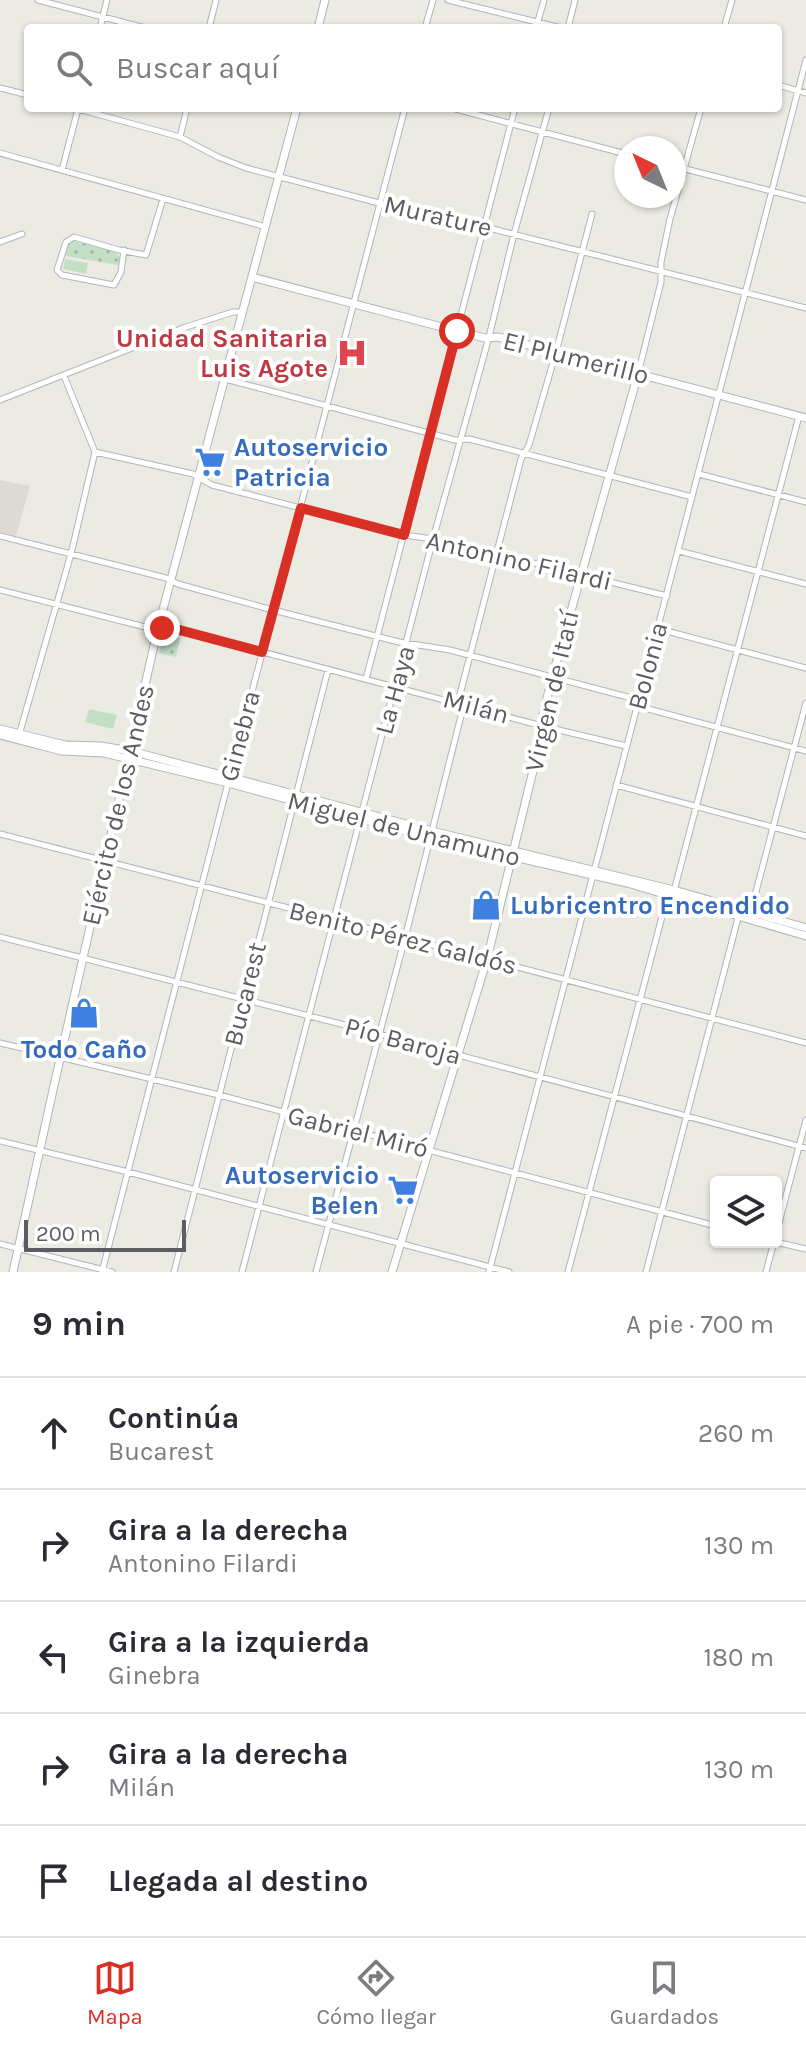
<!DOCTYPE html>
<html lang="es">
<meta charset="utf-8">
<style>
body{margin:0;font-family:Karla,sans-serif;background:#f7f7f7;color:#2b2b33}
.controls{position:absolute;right:24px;bottom:24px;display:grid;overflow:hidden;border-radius:8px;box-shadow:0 2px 6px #0004}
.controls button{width:72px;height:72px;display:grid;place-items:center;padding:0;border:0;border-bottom:2px solid #e1e1e2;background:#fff;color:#2b2b33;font:40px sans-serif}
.compass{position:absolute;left:614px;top:136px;width:72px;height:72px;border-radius:50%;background:#fff;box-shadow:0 2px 6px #0004;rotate:317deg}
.scale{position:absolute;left:24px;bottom:20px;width:162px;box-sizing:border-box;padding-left:8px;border:4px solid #5b5d62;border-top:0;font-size:22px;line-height:28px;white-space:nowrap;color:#5b5d62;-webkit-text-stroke:6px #fff;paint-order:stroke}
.stop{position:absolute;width:24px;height:24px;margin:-18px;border:6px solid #d93025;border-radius:50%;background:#fff}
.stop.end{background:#d93025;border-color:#fff;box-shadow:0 2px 8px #0008}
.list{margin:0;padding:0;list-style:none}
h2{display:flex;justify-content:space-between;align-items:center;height:104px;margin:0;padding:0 32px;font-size:34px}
h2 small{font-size:26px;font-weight:400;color:#7c7c81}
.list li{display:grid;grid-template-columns:52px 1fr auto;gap:24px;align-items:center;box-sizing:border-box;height:112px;padding:0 32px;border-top:2px solid #e1e1e2}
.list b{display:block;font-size:30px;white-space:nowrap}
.list p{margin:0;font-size:26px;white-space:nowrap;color:#7c7c81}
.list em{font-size:26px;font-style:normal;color:#7c7c81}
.icon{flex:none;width:44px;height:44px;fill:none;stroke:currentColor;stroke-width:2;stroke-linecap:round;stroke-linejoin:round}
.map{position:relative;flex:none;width:806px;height:1272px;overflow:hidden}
.search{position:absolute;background:#fff;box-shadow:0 2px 6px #0004;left:24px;right:24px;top:24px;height:88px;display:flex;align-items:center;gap:20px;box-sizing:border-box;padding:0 28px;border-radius:8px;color:#7c7c81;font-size:30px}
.sheet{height:664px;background:#fff}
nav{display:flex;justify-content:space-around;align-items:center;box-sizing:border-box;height:112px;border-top:2px solid #e1e1e2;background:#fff;font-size:22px;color:#7c7c81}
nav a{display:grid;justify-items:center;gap:4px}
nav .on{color:#d93025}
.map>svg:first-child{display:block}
</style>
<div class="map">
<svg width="806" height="1272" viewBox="0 0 806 1272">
<defs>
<pattern id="park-dots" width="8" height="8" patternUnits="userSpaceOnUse" patternTransform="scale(2)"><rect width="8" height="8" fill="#c3e0c7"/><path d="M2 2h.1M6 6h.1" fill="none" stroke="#a1b9a5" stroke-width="1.8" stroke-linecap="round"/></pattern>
</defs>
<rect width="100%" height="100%" fill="#ecebe3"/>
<!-- education -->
<path fill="#dcdad2" d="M0 480 30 486 16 536 0 532Z"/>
<!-- green -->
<path fill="#c3e0c7" d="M65 259 88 263 86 274 63 269Z
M89 709 117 715 113 729 85 722Z"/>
<!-- park -->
<path fill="url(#park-dots)" d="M73 241 114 250 120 258 118 265 66 256 64 254 68 242Z
M163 635 180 639 176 657 159 653Z"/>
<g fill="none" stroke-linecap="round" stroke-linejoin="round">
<!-- street casing -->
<g stroke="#b3b4b9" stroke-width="7">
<path id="street" d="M38 0 145 28
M448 0 561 28
M100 28 107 0
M209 28 216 0
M425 28 433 0
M536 28 544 0
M568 28 575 0
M724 28 732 0
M778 85 806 93
M0 88 28 95
M75 108 180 137 218 157 246 168 379 203 485 227 806 308
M452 108 626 154
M180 137 187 108
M0 153 266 227
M674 166 806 200
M62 170 78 109
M0 242 22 234
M124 250 121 272 114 285 62 275 57 270 66 242 74 237 119 250 146 255 163 199
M638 374 661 282V262L670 219 701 108
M225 379 455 440 469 439 692 497
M0 400 183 328 233 312H243
M95 452 193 474 212 485 404 535 440 540 667 596
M699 474 806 502
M0 536 166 578 178 584 273 610 399 642 450 650 639 700
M679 551 806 584
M0 590 149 628H172L542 726 626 746
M659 629 806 668
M366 679 515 108
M458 702 521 459 529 445 556 352 592 214
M637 706 806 751
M19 735 71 554 95 452 64 376
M616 785 806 836
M0 834 487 959 806 1043
M674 891 799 416
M750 914 806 703
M0 937 380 1034 806 1148
M0 1043 219 1095 716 1226
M0 1141 128 1172 509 1272
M776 1234 806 1120
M776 1242 806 1249
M0 1244 112 1272
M102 1272 228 783 405 108
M174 1272 328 670
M242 1272 433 539 489 337 514 234 549 108
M316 1272 405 938 464 704
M489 1272C596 868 700 464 806 60
M568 1272 668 894
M646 1272 739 914
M766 1272 774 1242"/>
</g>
<!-- secondary casing -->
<g stroke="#b2b4b9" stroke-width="9">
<path id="secondary" d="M318 28 325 0
M252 277 457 331 485 338 498 337 806 418
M0 729 65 745 101 746 131 751 432 831 674 890 806 928
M0 735 62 751 104 753 228 783 431 838 627 883 806 936
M13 1272 53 1090 158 628 297 108
M392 1272 487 959 541 738 543 714 552 678 638 374"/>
</g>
<!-- street -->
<use href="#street" stroke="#fff" stroke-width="5"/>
<!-- secondary -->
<use href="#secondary" stroke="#fff" stroke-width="7"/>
</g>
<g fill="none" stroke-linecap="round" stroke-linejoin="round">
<!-- route -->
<path stroke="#d93025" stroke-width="10" d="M162 628H172L262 652 301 508 404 535 457 331"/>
</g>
<!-- icons -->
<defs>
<g id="hospital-bare" transform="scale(2.4)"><path d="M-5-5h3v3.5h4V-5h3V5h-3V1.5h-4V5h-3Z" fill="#e0444e" stroke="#fff" stroke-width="2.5" paint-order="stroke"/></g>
<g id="supermarket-bare" transform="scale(2.4)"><path d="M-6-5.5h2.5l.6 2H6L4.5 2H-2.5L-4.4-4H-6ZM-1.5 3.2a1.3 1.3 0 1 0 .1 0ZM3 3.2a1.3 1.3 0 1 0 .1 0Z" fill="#3f7fe0" stroke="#fff" stroke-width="2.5" paint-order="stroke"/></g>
<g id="shop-bare" transform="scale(2.4)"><path d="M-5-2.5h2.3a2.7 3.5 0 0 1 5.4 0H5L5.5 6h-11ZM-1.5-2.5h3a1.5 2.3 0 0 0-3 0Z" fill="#3f7fe0" stroke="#fff" stroke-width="2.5" paint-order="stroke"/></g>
</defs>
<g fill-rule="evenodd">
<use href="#hospital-bare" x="352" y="353"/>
<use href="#supermarket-bare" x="210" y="462"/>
<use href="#shop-bare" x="486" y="905"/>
<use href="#shop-bare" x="84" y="1013"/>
<use href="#supermarket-bare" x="403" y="1190"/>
</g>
<g text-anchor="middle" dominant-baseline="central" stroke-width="8" stroke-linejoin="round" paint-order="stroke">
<!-- street labels -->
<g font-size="26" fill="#5b5d62" stroke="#fff">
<text transform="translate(438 216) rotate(13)">Murature</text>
<text transform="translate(576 358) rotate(14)">El Plumerillo</text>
<text transform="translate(519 561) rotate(13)">Antonino Filardi</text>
<text transform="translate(648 666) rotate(-75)">Bolonia</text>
<text transform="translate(395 690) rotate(-75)">La Haya</text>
<text transform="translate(552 691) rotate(-77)">Virgen de Itatí</text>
<text transform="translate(476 707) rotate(15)">Milán</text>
<text transform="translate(240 736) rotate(-75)">Ginebra</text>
<text transform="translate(118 805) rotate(-77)">Ejército de los Andes</text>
<text transform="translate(404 829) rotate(14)">Miguel de Unamuno</text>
<text transform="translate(403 938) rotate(14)">Benito Pérez Galdós</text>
<text transform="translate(245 994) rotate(-76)">Bucarest</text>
<text transform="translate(403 1041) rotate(15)">Pío Baroja</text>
<text transform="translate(358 1132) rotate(14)">Gabriel Miró</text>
</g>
<!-- health labels -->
<g font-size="26" font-weight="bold" fill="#be3a42" stroke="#fff" text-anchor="end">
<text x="328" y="338">Unidad Sanitaria<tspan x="328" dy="30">Luis Agote</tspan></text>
</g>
<!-- shop labels -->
<g font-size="26" font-weight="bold" fill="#366cbe" stroke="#fff" text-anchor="start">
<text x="234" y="447">Autoservicio<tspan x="234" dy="30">Patricia</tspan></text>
<text x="510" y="905">Lubricentro Encendido</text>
<text x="84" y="1049" text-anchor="middle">Todo Caño</text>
<text x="379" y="1175" text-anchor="end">Autoservicio<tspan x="379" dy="30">Belen</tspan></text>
</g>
</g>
</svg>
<div class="controls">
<button><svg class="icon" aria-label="layers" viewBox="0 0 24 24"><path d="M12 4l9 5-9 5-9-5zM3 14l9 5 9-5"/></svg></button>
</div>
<svg class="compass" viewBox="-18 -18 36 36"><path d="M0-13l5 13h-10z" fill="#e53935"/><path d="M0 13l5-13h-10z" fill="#7c7c81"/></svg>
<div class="scale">200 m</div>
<div class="stop" style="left:457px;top:331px"></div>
<div class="stop end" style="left:162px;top:628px"></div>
<div class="search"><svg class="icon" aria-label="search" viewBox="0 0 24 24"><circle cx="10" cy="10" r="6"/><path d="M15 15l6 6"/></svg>Buscar aquí</div>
</div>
<section class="sheet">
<h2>9 min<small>A pie · 700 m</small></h2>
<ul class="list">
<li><svg class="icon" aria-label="ahead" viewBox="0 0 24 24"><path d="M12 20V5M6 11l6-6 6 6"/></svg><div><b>Continúa</b><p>Bucarest</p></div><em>260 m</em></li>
<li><svg class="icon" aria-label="right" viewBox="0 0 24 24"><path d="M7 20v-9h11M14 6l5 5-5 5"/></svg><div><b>Gira a la derecha</b><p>Antonino Filardi</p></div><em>130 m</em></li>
<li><svg class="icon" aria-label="left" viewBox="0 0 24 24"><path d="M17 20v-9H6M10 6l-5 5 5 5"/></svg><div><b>Gira a la izquierda</b><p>Ginebra</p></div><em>180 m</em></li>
<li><svg class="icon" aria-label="right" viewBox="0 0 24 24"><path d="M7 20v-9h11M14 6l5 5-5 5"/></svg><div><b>Gira a la derecha</b><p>Milán</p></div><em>130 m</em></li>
<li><svg class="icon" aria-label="arrive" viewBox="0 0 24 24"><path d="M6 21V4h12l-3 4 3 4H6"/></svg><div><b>Llegada al destino</b></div></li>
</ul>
</section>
<nav>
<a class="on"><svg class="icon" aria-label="map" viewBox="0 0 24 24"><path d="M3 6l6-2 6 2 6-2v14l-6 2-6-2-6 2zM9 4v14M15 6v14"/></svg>Mapa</a>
<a><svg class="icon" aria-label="directions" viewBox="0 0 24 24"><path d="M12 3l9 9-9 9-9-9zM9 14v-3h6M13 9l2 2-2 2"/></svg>Cómo llegar</a>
<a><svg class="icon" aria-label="saved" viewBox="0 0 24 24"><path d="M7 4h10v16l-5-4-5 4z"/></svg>Guardados</a>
</nav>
